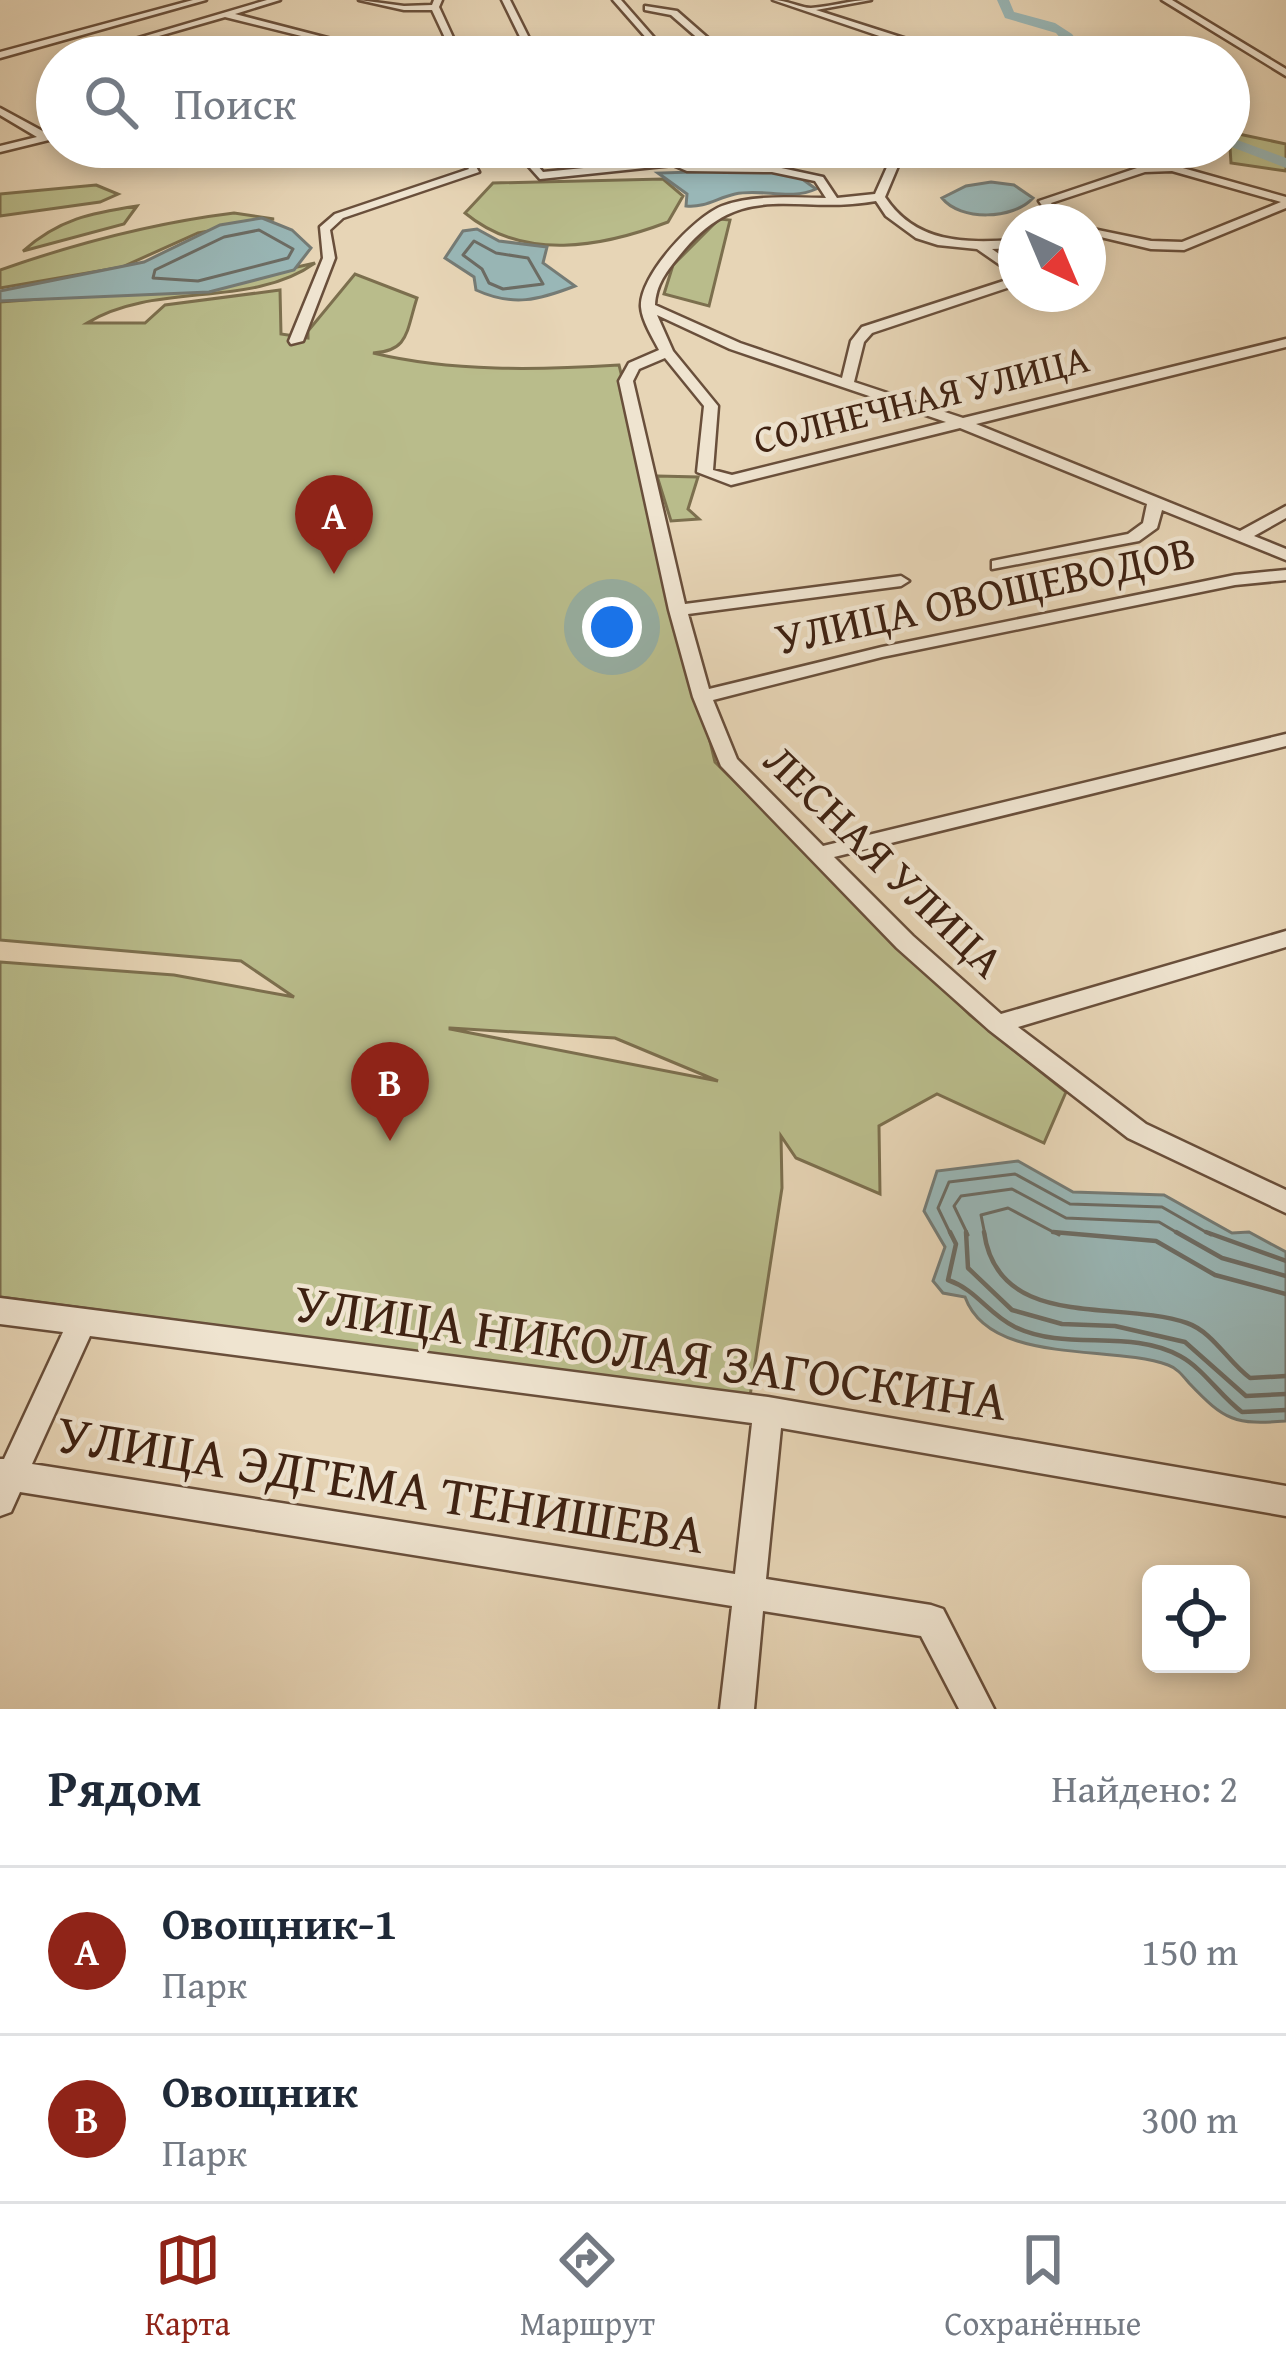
<!DOCTYPE html>
<html lang="ru">
<meta charset="utf-8">
<style>
body{margin:0;font-family:"Gentium Book Plus",serif;background:#f2f2f3;color:#1f2937}
.controls{position:absolute;right:36px;bottom:36px;display:grid;overflow:hidden;border-radius:18px;box-shadow:0 6px 18px #0003}
.controls button{width:108px;height:108px;display:grid;place-items:center;padding:0;border:0;border-bottom:3px solid #e0e1e3;background:#fff;color:#1f2937;font:60px sans-serif}
.compass{position:absolute;left:998px;top:204px;width:108px;height:108px;border-radius:50%;background:#fff;box-shadow:0 6px 18px #0003;rotate:136deg}
.you{position:absolute;left:612px;top:627px;width:42px;height:42px;margin:-30px;border:9px solid #fff;border-radius:50%;background:#1a73e8;box-shadow:0 0 0 18px #1a73e833}
.badge{display:grid;place-items:center;width:78px;height:78px;border-radius:50%;background:#8f2418;color:#fff;font-size:39px;font-weight:700}
.pin{position:absolute;translate:-50% -99px;filter:drop-shadow(0 3px 6px #0008)}
.pin::after{content:'';position:absolute;top:63px;width:42px;height:36px;background:inherit;clip-path:polygon(0 0,100% 0,50% 100%)}
.list{margin:0;padding:0;list-style:none}
h2{display:flex;justify-content:space-between;align-items:center;height:156px;margin:0;padding:0 48px;font-size:51px}
h2 small{font-size:39px;font-weight:400;color:#747a83}
.list li{display:grid;grid-template-columns:78px 1fr auto;gap:36px;align-items:center;box-sizing:border-box;height:168px;padding:0 48px;border-top:3px solid #e0e1e3}
.list b{display:block;font-size:45px;white-space:nowrap}
.list p{margin:0;font-size:39px;white-space:nowrap;color:#747a83}
.list em{font-size:39px;font-style:normal;color:#747a83}
.icon{flex:none;width:66px;height:66px;fill:none;stroke:currentColor;stroke-width:2;stroke-linecap:round;stroke-linejoin:round}
.map{position:relative;flex:none;width:1286px;height:1709px;overflow:hidden}
.search{position:absolute;background:#fff;box-shadow:0 6px 18px #0003;left:36px;right:36px;top:36px;height:132px;display:flex;align-items:center;gap:30px;box-sizing:border-box;padding:0 42px;border-radius:66px;color:#747a83;font-size:45px}
.sheet{height:492px;background:#fff}
nav{display:flex;justify-content:space-around;align-items:center;box-sizing:border-box;height:168px;border-top:3px solid #e0e1e3;background:#fff;font-size:33px;color:#747a83}
nav a{display:grid;justify-items:center;gap:6px}
nav .on{color:#8f2418}
.map>svg:first-child{display:block}
</style>
<div class="map">
<svg width="1286" height="1709" viewBox="0 0 1286 1709">
<rect width="100%" height="100%" fill="#e7d5b6"/>
<filter id="stains"><feTurbulence type="fractalNoise" baseFrequency=".00167" numOctaves="4"/><feColorMatrix values="0 0 0 0 .2 0 0 0 0 .09 0 0 0 0 .02 0 0 0 .5 -.17"/></filter>
<radialGradient id="worn" r=".72"><stop offset=".6" stop-color="#630" stop-opacity="0"/><stop offset="1" stop-color="#630" stop-opacity=".3"/></radialGradient>
<!-- green -->
<path fill="#b9bc8b" stroke="#7c6f4e" stroke-width="3" fill-rule="evenodd" d="M1229 132 1286 144V171L1231 163Z
M663 179 683 196 668 222C602 247 524 262 465 213L493 183Z
M96 185 118 194 100 202 0 216V194Z
M137 206 124 224 23 251C59 219 91 213 137 206Z
M234 213 274 219 198 233 122 267 0 288V270C77 243 153 223 234 213Z
M719 219 730 220 709 306 664 294 673 265Z
M315 263C251 309 156 281 87 323H145L165 305 280 290 281 334 308 338V331L355 274 417 298C406 332 409 351 373 353 452 372 538 370 619 365L715 762 970 1015 1066 1092 1044 1143 937 1094 879 1126 880 1194 796 1158 781 1136 782 1188 750 1396 0 1297V962L174 975 294 997 241 961 0 940V302L212 286ZM450 1028 615 1038 718 1081 450 1029Z
M657 476 698 477 688 509 699 519 671 521Z"/>
<!-- water -->
<path fill="#99b7b7" stroke="#757b75" stroke-width="3" d="M761 170 798 176 816 189C790 201 762 188 735 194 717 198 705 208 686 206L687 194 658 173Z
M991 182 1014 185 1033 198C1013 220 960 221 942 198L966 186Z
M262 218 292 230 311 248 294 270 209 292 0 301V291L144 262 220 225Z
M477 229 499 241 547 247 543 263 575 286C539 300 513 307 476 290L474 277 445 258 463 231Z
M1018 1161 1073 1192 1164 1195 1232 1233 1249 1232 1286 1252V1421C1235 1425 1225 1421 1189 1383 1183 1376 1177 1368 1168 1365 1111 1344 990 1366 965 1297L943 1293 933 1281 945 1247 924 1211 937 1171Z"/>
<g fill="none" stroke-linecap="round" stroke-linejoin="round">
<!-- shore-far1 -->
<path stroke="#6c6c64" stroke-width="3" d="M259 230 293 249 288 258 198 281 153 278 155 270 224 237Z
M474 241 496 253 528 258 543 284 503 289 489 283 482 269 463 255Z
M951 1235 938 1208 949 1182 1015 1174 1070 1204 1162 1207 1211 1235
M968 1235 954 1206 961 1196 1012 1189 1066 1218 1159 1222 1181 1235
M985 1235 981 1215 1008 1208 1059 1235"/>
<!-- shore -->
<path stroke="#6c6c64" stroke-width="4.5" d="M950 1232 956 1244 948 1280C977 1290 988 1314 1015 1327 1067 1352 1129 1328 1180 1356 1204 1369 1220 1396 1242 1412L1286 1410
M966 1232 968 1268 1012 1310 1062 1324 1115 1326 1185 1342 1246 1396 1286 1394
M984 1232C998 1332 1118 1299 1187 1323 1213 1332 1228 1362 1250 1378L1286 1376
M1053 1232 1156 1241 1215 1275 1286 1294
M1176 1232 1222 1258 1286 1276
M1206 1232 1286 1261"/>
<!-- river -->
<path fill="#99b7b7" fill-rule="evenodd" d="M997 0H1009L1014 12 1055 23 1072 34 1085 52 1101 57H1076L1056 33 1005 18Z
M1229 137 1286 158V168L1229 146Z"/>
<!-- minor casing -->
<g stroke="#694f3b" stroke-width="5">
<path id="minor" d="M193 0H206L0 58V52Z
M267 0H280L235 14 401 57H386L225 17 138 42 197 57H181L125 42Z
M359 0 404 6 432 5 434 0H442L439 7 462 57H454L432 10H404Z
M502 0H510L535 50 526 57 517 56 526 49Z
M613 0H621L671 57H663Z
M773 0C786 0 801 8 811 8 830 7 850 0 871 0L816 10 913 41 939 57H929L909 46 869 57H855L900 43Z
M1162 0H1172L1286 69V76Z
M645 6 677 11 717 46 713 57H707L709 48 671 15 645 10Z
M0 108 48 134 57 132V138L0 152V146L37 137 0 115Z
M455 147H465L479 172 343 218 330 230 335 258 303 341 291 344 289 341 323 258 320 227 335 214 469 169Z
M519 147H542L526 152 543 172 675 159 689 165 772 166 823 177 837 198 875 194 896 147H906L885 197C916 244 965 243 1016 240V248L992 249 1016 266V276L977 249 938 245 916 238 886 216 876 201C794 216 742 176 679 256 667 271 656 284 655 305L740 343 842 378 851 341 862 327 1016 277V285L872 333 864 342 854 382 963 418 1286 339V347L976 424 1240 531 1286 506V518L1254 536 1286 549V560L1162 510 1157 528 1139 541 992 569V561L1128 534 1143 523 1147 504 960 428 731 485 697 472 704 406 665 358 639 369 633 381 685 604 901 576 909 581 901 586 688 614 709 689 882 647 1235 575 1286 570V580L1235 585 882 657 713 700 737 759 823 846 1286 734V746L834 857 913 936 1001 1014 1286 931V947L1018 1027 1146 1124 1286 1190V1213L1128 1138 989 1030 897 948 721 766 693 697 669 610 619 381 629 363 659 350C653 338 642 321 641 307 639 276 694 217 722 206 755 194 791 198 826 198L815 181 772 172 687 171 673 165 540 179 514 150ZM657 315 730 349 946 422 732 475 713 470 718 406 673 351Z
M1172 165 1286 197V208L1184 250 1151 249 1088 234V228L1151 241 1182 242 1281 202 1172 171 1145 172 1051 203 1054 208 1083 222C1064 222 1049 218 1039 201L1140 167Z
M0 1298 768 1397 1286 1486V1516L781 1428 766 1579 931 1605 943 1609 994 1709H959L921 1636 763 1611 754 1709H720L732 1606 20 1492 11 1512 0 1516V1459H4L63 1332 0 1324ZM90 1336 752 1423 735 1574 32 1464Z"/>
</g>
<!-- minor -->
<use href="#minor" fill="#efe4d0" fill-rule="evenodd"/>
</g>
<g text-anchor="middle" dominant-baseline="central" stroke-width="9" stroke-linejoin="round" paint-order="stroke">
<!-- far-street labels -->
<g font-size="39" fill="#3f2212" stroke="#efe4d0">
<text transform="translate(921 398) rotate(-14)">СОЛНЕЧНАЯ УЛИЦА</text>
</g>
<!-- street labels -->
<g font-size="45" fill="#3f2212" stroke="#efe4d0">
<text transform="translate(985 594) rotate(-12)">УЛИЦА ОВОЩЕВОДОВ</text>
<text transform="translate(885 860) rotate(44)">ЛЕСНАЯ УЛИЦА</text>
</g>
<!-- near-street labels -->
<g font-size="54" fill="#3f2212" stroke="#efe4d0">
<text transform="translate(651 1351) rotate(8)">УЛИЦА НИКОЛАЯ ЗАГОСКИНА</text>
<text transform="translate(381 1483) rotate(9)">УЛИЦА ЭДГЕМА ТЕНИШЕВА</text>
</g>
</g>
<rect width="100%" height="100%" filter="url(#stains)"/>
<rect width="100%" height="100%" fill="url(#worn)"/>
</svg>
<div class="controls">
<button><svg class="icon" aria-label="locate" viewBox="0 0 24 24"><circle cx="12" cy="12" r="6"/><path d="M12 2v4M12 18v4M2 12h4M18 12h4"/></svg></button>
</div>
<svg class="compass" viewBox="-18 -18 36 36"><path d="M0-13l5 13h-10z" fill="#e53935"/><path d="M0 13l5-13h-10z" fill="#747a83"/></svg>
<div class="you"></div>
<div class="pin badge" style="left:334px;top:574px">A</div>
<div class="pin badge" style="left:390px;top:1141px">B</div>
<div class="search"><svg class="icon" aria-label="search" viewBox="0 0 24 24"><circle cx="10" cy="10" r="6"/><path d="M15 15l6 6"/></svg>Поиск</div>
</div>
<section class="sheet">
<h2>Рядом<small>Найдено: 2</small></h2>
<ul class="list">
<li><span class="badge">A</span><div><b>Овощник-1</b><p>Парк</p></div><em>150 m</em></li>
<li><span class="badge">B</span><div><b>Овощник</b><p>Парк</p></div><em>300 m</em></li>
</ul>
</section>
<nav>
<a class="on"><svg class="icon" aria-label="map" viewBox="0 0 24 24"><path d="M3 6l6-2 6 2 6-2v14l-6 2-6-2-6 2zM9 4v14M15 6v14"/></svg>Карта</a>
<a><svg class="icon" aria-label="directions" viewBox="0 0 24 24"><path d="M12 3l9 9-9 9-9-9zM9 14v-3h6M13 9l2 2-2 2"/></svg>Маршрут</a>
<a><svg class="icon" aria-label="saved" viewBox="0 0 24 24"><path d="M7 4h10v16l-5-4-5 4z"/></svg>Сохранённые</a>
</nav>
